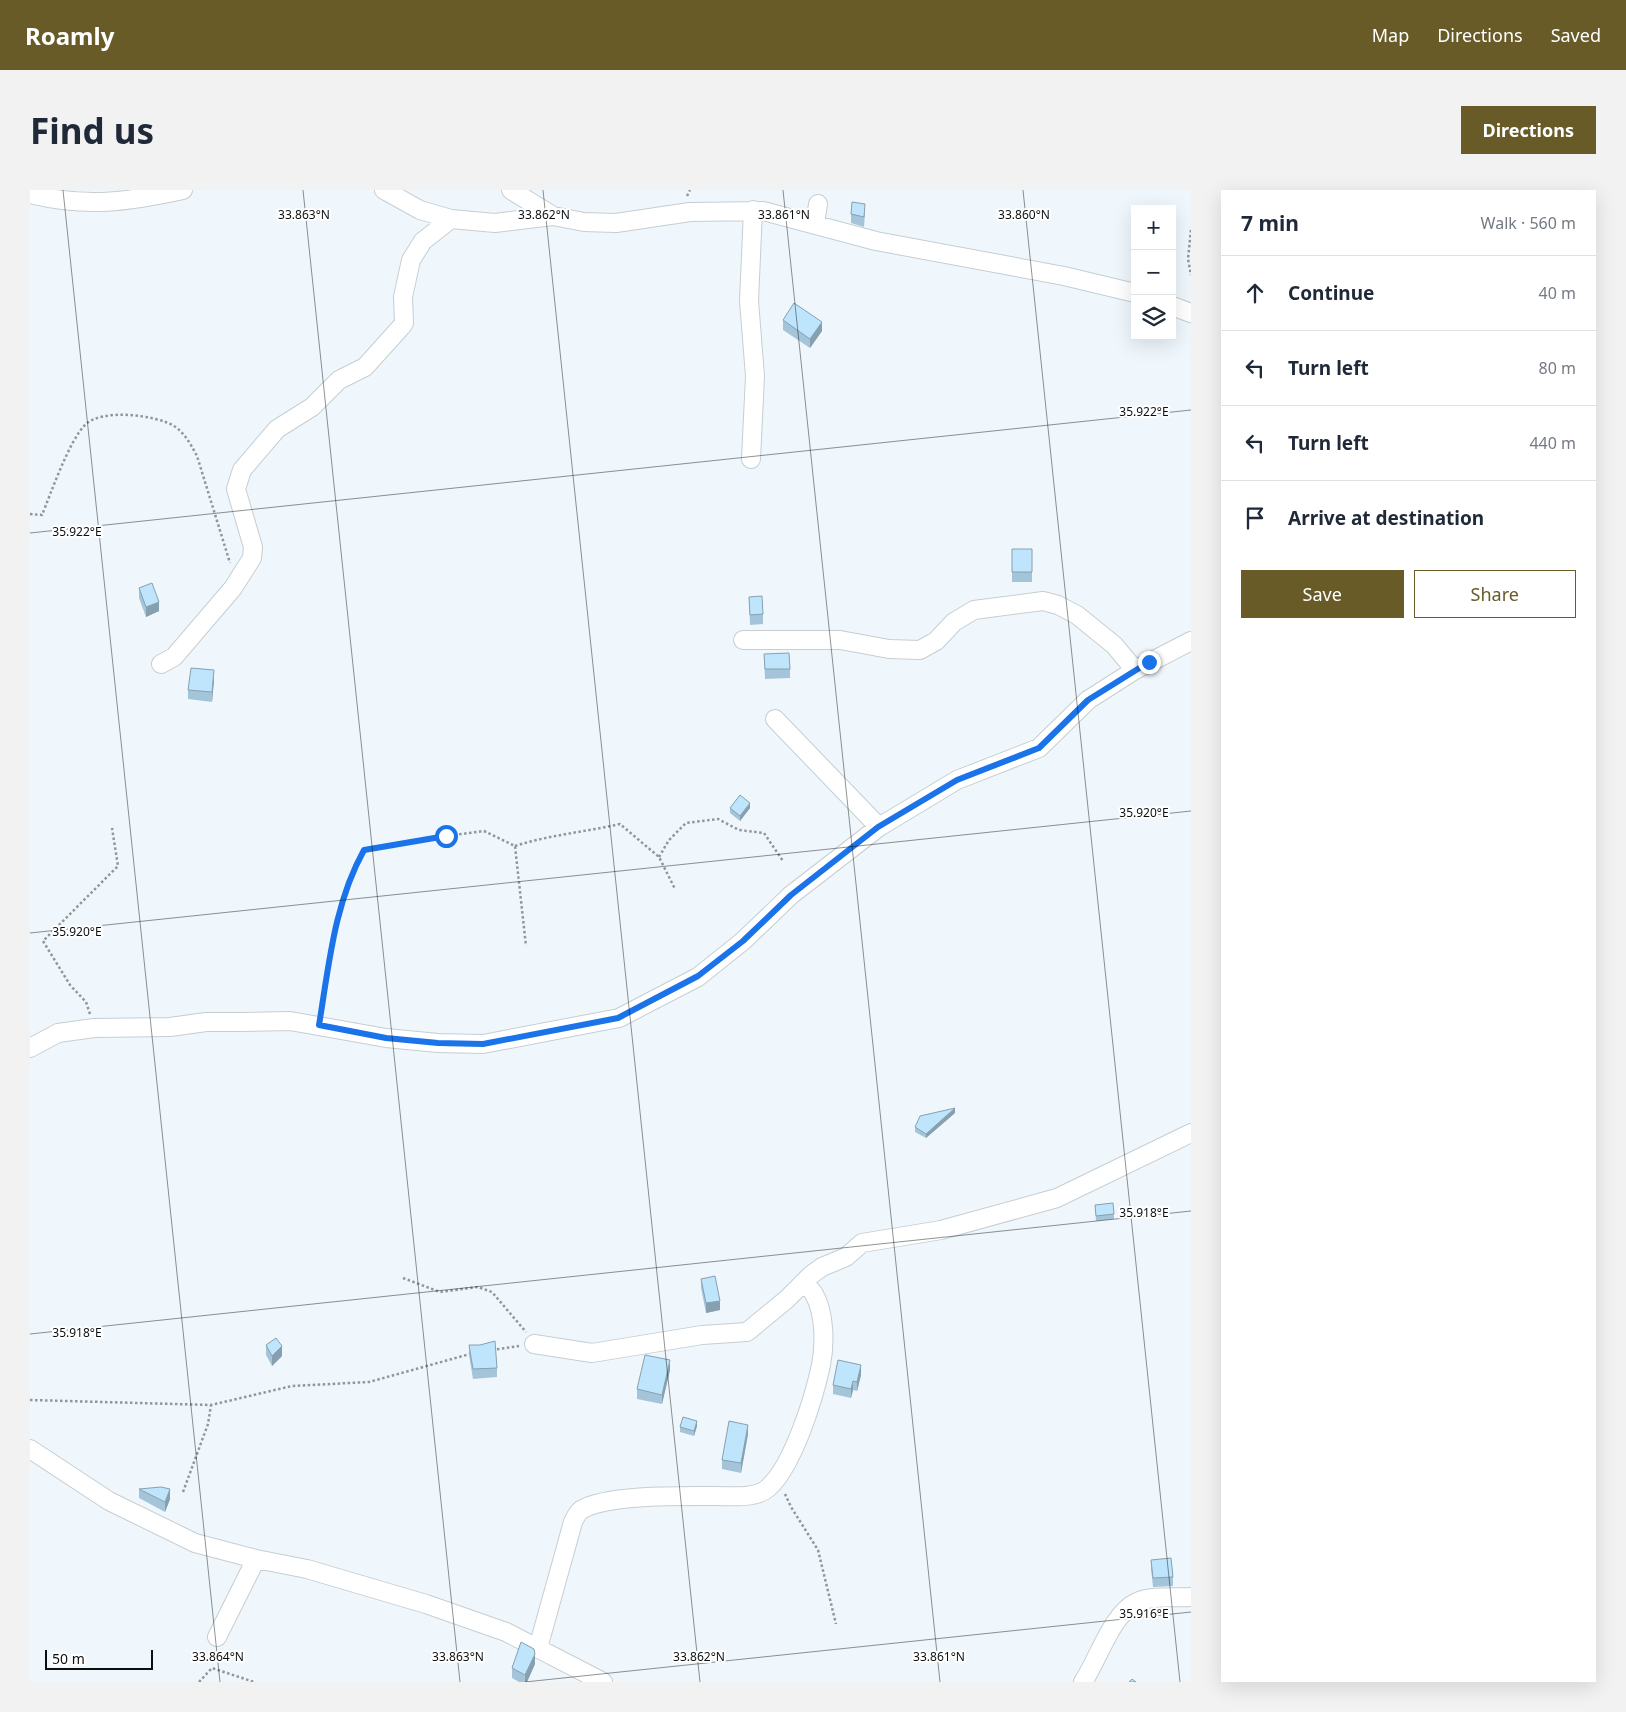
<!DOCTYPE html>
<meta charset="utf-8">
<style>
body{margin:0;font-family:"Noto Sans",sans-serif;background:#f2f2f3;color:#1f2937}
.controls{position:absolute;right:15px;top:15px;display:grid;overflow:hidden;border-radius:0px;box-shadow:0 5px 20px #0002}
.controls button{width:45px;height:45px;display:grid;place-items:center;padding:0;border:0;border-bottom:1px solid #e0e1e3;background:#fff;color:#1f2937;font:25px sans-serif}
.scale{position:absolute;left:15px;bottom:12px;width:108px;box-sizing:border-box;padding-left:5px;border:2px solid #0c0f10;border-top:0;font-size:14px;line-height:18px;white-space:nowrap;color:#0c0f10;-webkit-text-stroke:4px #fff;paint-order:stroke}
.stop{position:absolute;width:15px;height:15px;margin:-11px;border:4px solid #1a73e8;border-radius:50%;background:#fff}
.stop.end{background:#1a73e8;border-color:#fff;box-shadow:0 1px 5px #0008}
.list{margin:0;padding:0;list-style:none}
h2{display:flex;justify-content:space-between;align-items:center;height:65px;margin:0;padding:0 20px;font-size:21px}
h2 small{font-size:16px;font-weight:400;color:#747a83}
.list li{display:grid;grid-template-columns:32px 1fr auto;gap:15px;align-items:center;box-sizing:border-box;height:75px;padding:0 20px;border-top:1px solid #e0e1e3}
.list b{display:block;font-size:19px;white-space:nowrap}
.list em{font-size:16px;font-style:normal;color:#747a83}
.actions{display:flex;gap:10px;padding:15px 20px}
.actions a{flex:1;padding:11px 0;border:1px solid #685b28;border-radius:0px;text-align:center;font-size:18px;color:#685b28}
.actions .main{background:#685b28;color:#fff}
.icon{flex:none;width:28px;height:28px;fill:none;stroke:currentColor;stroke-width:2;stroke-linecap:round;stroke-linejoin:round}
.map{position:relative;flex:none;width:1161px;height:1492px;overflow:hidden;border-radius:0px}
header{display:flex;align-items:center;gap:30px;box-sizing:border-box;height:70px;padding:0 25px;background:#685b28;color:#fff}
header strong{font-size:24px}
nav{display:flex;gap:28px;margin-inline-start:auto;font-size:18px}
.intro{display:flex;align-items:center;justify-content:space-between;box-sizing:border-box;height:120px;padding:0 30px}
h1{margin:0;font-size:35px}
.button{padding:12px 22px;border-radius:0px;background:#685b28;color:#fff;font-size:18px;font-weight:700}
main{display:flex;gap:30px;padding:0 30px}
aside{flex:1;background:#fff;border-radius:0px;box-shadow:0 5px 20px #0002}
.map>svg:first-child{display:block}
</style>
<header>
<strong>Roamly</strong>
<nav><a>Map</a><a>Directions</a><a>Saved</a></nav>
</header>
<div class="intro"><h1>Find us</h1><a class="button">Directions</a></div>
<main>
<div class="map">
<svg width="1161" height="1492" viewBox="0 0 1161 1492">
<rect width="100%" height="100%" fill="#eff7fc"/>
<g fill="none" stroke-linecap="round" stroke-linejoin="round">
<!-- minor casing -->
<g stroke="#c6ced2" stroke-width="20">
<path id="minor" d="M354 0 390 20 421 29 465 33 523 26 554 32 586 33 660 22 733 21 846 51 1034 86 1105 103
M481 0 523 26
M0 4C56 18 98 12 153 0
M785 34 788 14
M1142 116 1161 123
M721 269 725 186 719 111 723 20
M713 450H810L859 459 890 460 906 451 924 432 944 420 1013 411 1028 415 1047 425 1084 455 1105 480
M131 474 144 467 203 398 222 368 223 357 206 299 212 280 247 239 282 217 309 190 335 177 371 137 374 133 373 107 381 70 393 51 421 29
M745 529 849 637
M0 858 28 843 64 838 140 837 176 832H210L260 831 356 848 408 853 453 854 589 828 668 787 713 751 761 705 849 637 927 590 1009 558 1058 510 1105 480 1161 451
M504 1154 562 1163 672 1145 717 1142 757 1109 781 1085 792 1077 816 1067 832 1053 911 1040 1027 1008 1161 943
M0 1259 79 1311 165 1353 226 1369 277 1379 396 1414 476 1442 573 1492
M187 1447 226 1369
M508 1458 543 1332C545 1328 547 1323 551 1320 576 1304 656 1306 686 1306 701 1306 726 1309 738 1298 763 1276 784 1208 791 1175 795 1155 795 1123 784 1104 782 1100 777 1097 774 1093
M1053 1492C1068 1470 1082 1423 1107 1412 1122 1405 1145 1408 1161 1407"/>
</g>
<!-- path -->
<path stroke="#909699" stroke-width="2.5" stroke-dasharray="2.5 2.5" stroke-linecap="butt" d="M657 6 660 0
M1161 40 1158 69 1161 85
M0 324 12 325C21 303 39 251 55 235 71 218 126 225 144 236 155 243 161 255 167 266L200 373
M485 656C519 645 555 642 590 634L629 667 645 699
M629 667 639 650 656 633 688 629 709 640 734 643 753 671
M291 822C300 765 306 711 334 660L379 651 454 641 485 656 496 756
M60 824 56 812 40 795 13 751 88 676 82 638
M373 1088 410 1102 448 1097 462 1102 496 1142
M462 1160 489 1156
M0 1210 181 1215 262 1196 339 1192 440 1164
M153 1302 178 1234 181 1215
M755 1304 761 1317 788 1360 806 1434
M169 1492 182 1478 224 1492"/>
<!-- minor -->
<use href="#minor" stroke="#fff" stroke-width="18"/>
</g>
<!-- wall -->
<path fill="#a4c5d9" d="M835 23 834 37 821 33V24Z
M753 130 792 141 780 158 753 140Z
M982 359H1002V392H982Z
M109 398 129 421 116 427 109 408Z
M719 407 733 424V434L720 435Z
M734 464 760 479V488L735 489Z
M184 490 182 512 158 509V500Z
M700 618H720L710 631 700 623Z
M925 923 896 948 885 942V937Z
M1065 1015 1084 1024V1029L1066 1031Z
M671 1089 690 1120 676 1123 671 1098Z
M236 1155 252 1166 242 1176 236 1165Z
M439 1155 467 1178V1187L443 1189 439 1165Z
M640 1180 632 1214 607 1209V1199Z
M831 1185 827 1201 823 1200 821 1208 803 1204V1195Z
M667 1236 664 1246 650 1242V1237Z
M718 1244 711 1283 692 1279V1270Z
M109 1299 140 1309 135 1322 109 1308Z
M1121 1370 1143 1387V1396L1123 1397 1121 1379Z
M505 1474 497 1492H489L482 1488V1478Z"/>
<!-- shaded-wall -->
<path fill="#86a0b0" d="M792 132V141L780 158V149Z
M129 412V421L116 427V417Z
M184 480V490L182 512V502Z
M720 613V618L710 631V626Z
M925 918V923L896 948V944Z
M690 1111V1120L676 1123V1113Z
M252 1156V1166L242 1176V1166Z
M640 1170V1180L632 1214V1205Z
M831 1175V1185L827 1201V1192Z
M823 1191V1200L821 1208V1199Z
M667 1231V1236L664 1246V1241Z
M718 1235V1244L711 1283V1273Z
M140 1299V1309L135 1322V1312Z
M505 1464V1474L497 1492H495V1485Z"/>
<!-- building -->
<path fill="#bfe5fc" stroke="#86a0b0" d="M822 12 835 14 834 27 821 24Z
M764 113 792 132 780 149 753 130Z
M982 359H1002V382H982Z
M122 393 129 412 116 417 109 398Z
M732 406 733 424 720 425 719 407Z
M759 463 760 479H735L734 464Z
M161 478 184 480 182 502 158 500Z
M710 605 720 613 710 626 700 618Z
M925 918 896 944 885 937 890 926Z
M1083 1013 1084 1024 1066 1026 1065 1015Z
M685 1086 690 1111 676 1113 671 1089Z
M246 1148 252 1156 242 1166 236 1155Z
M465 1151 467 1178 443 1179 439 1155H450Z
M615 1165 640 1170 632 1205 607 1199Z
M808 1170 831 1175 827 1192 823 1191 821 1199 803 1195Z
M653 1227 667 1231 664 1241 650 1237Z
M699 1231 718 1235 711 1273 692 1270Z
M131 1297 140 1299 135 1312 109 1299Z
M1141 1368 1143 1387 1123 1388 1121 1370Z
M491 1452 504 1459 505 1464 495 1485 482 1478Z
M1102 1489 1106 1492H1099Z"/>
<g fill="none" stroke-linecap="round" stroke-linejoin="round">
<!-- route -->
<path stroke="#1a73e8" stroke-width="6" d="M416 646 334 660C304 714 299 775 289 835L356 848 408 853 453 854 588 828 668 786 713 751 761 705 848 637 927 590 1009 558 1058 510 1119 472"/>
</g>
<!-- ticks -->
<path fill="none" stroke="#0c0f10" stroke-width="1" stroke-opacity="0.45" d="M33 0 190 1492M273 0 430 1492M513 0 670 1492M753 0 910 1492M993 0 1150 1492M0 343 1161 220M0 743 1161 621M0 1144 1161 1021M495 1492 1161 1422"/>
<g font-size="12" text-anchor="middle" fill="#0c0f10" stroke="#fff" stroke-width="4" stroke-linejoin="round" paint-order="stroke">
<text x="274" y="29">33.863°N</text>
<text x="514" y="29">33.862°N</text>
<text x="754" y="29">33.861°N</text>
<text x="994" y="29">33.860°N</text>
<text x="1114" y="226">35.922°E</text>
<text x="47" y="346">35.922°E</text>
<text x="1114" y="627">35.920°E</text>
<text x="47" y="746">35.920°E</text>
<text x="1114" y="1027">35.918°E</text>
<text x="47" y="1147">35.918°E</text>
<text x="1114" y="1428">35.916°E</text>
<text x="188" y="1471">33.864°N</text>
<text x="428" y="1471">33.863°N</text>
<text x="669" y="1471">33.862°N</text>
<text x="909" y="1471">33.861°N</text>
</g>
</svg>
<div class="controls">
<button>+</button>
<button>−</button>
<button><svg class="icon" aria-label="layers" viewBox="0 0 24 24"><path d="M12 4l9 5-9 5-9-5zM3 14l9 5 9-5"/></svg></button>
</div>
<div class="scale">50 m</div>
<div class="stop" style="left:416px;top:646px"></div>
<div class="stop end" style="left:1119px;top:472px"></div>
</div>
<aside>
<h2>7 min<small>Walk · 560 m</small></h2>
<ul class="list">
<li><svg class="icon" aria-label="ahead" viewBox="0 0 24 24"><path d="M12 20V5M6 11l6-6 6 6"/></svg><div><b>Continue</b></div><em>40 m</em></li>
<li><svg class="icon" aria-label="left" viewBox="0 0 24 24"><path d="M17 20v-9H6M10 6l-5 5 5 5"/></svg><div><b>Turn left</b></div><em>80 m</em></li>
<li><svg class="icon" aria-label="left" viewBox="0 0 24 24"><path d="M17 20v-9H6M10 6l-5 5 5 5"/></svg><div><b>Turn left</b></div><em>440 m</em></li>
<li><svg class="icon" aria-label="arrive" viewBox="0 0 24 24"><path d="M6 21V4h12l-3 4 3 4H6"/></svg><div><b>Arrive at destination</b></div></li>
</ul>
<div class="actions"><a class="main">Save</a><a>Share</a></div>
</aside>
</main>
